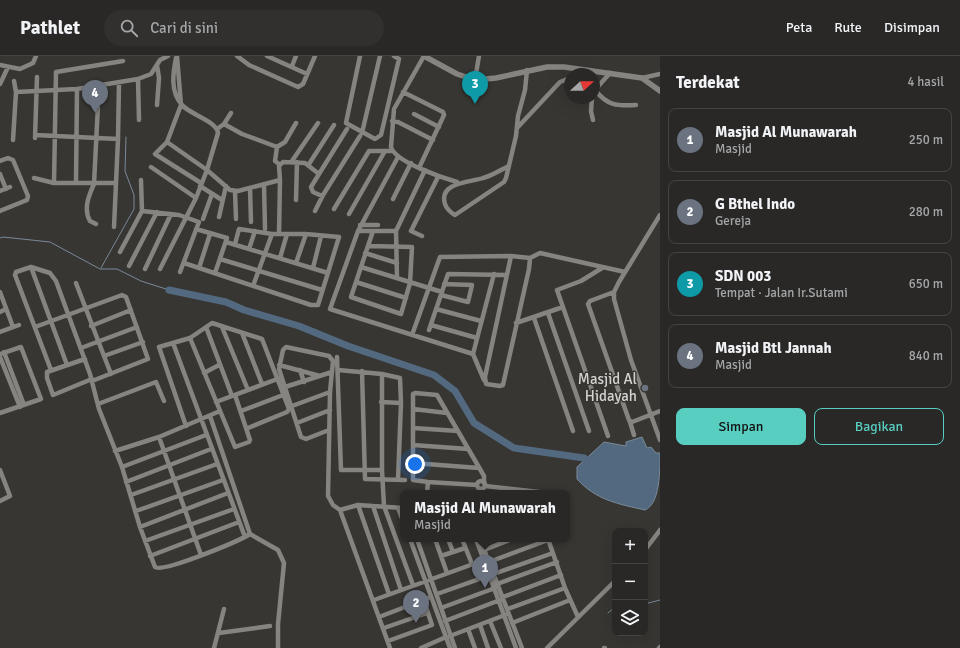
<!DOCTYPE html>
<html lang="id">
<meta charset="utf-8">
<style>
body{margin:0;font-family:Signika,sans-serif;background:#31302e;color:#f1f3f6}
.controls{position:absolute;right:12px;bottom:12px;display:grid;overflow:hidden;border-radius:8px;box-shadow:0 4px 16px #0002}
.controls button{width:36px;height:36px;display:grid;place-items:center;padding:0;border:0;border-bottom:1px solid #454443;background:#292826;color:#f1f3f6;font:20px sans-serif}
.compass{position:absolute;left:564px;top:12px;width:36px;height:36px;border-radius:50%;background:#292826;box-shadow:0 4px 16px #0002;rotate:69deg}
.you{position:absolute;left:415px;top:408px;width:14px;height:14px;margin:-10px;border:3px solid #fff;border-radius:50%;background:#1a73e8;box-shadow:0 0 0 6px #1a73e833}
.badge{display:grid;place-items:center;width:26px;height:26px;border-radius:50%;background:#58cec0;color:#fff;font-size:13px;font-weight:700}
.pin{position:absolute;translate:-50% -33px;filter:drop-shadow(0 1px 2px #0008)}
.pin::after{content:'';position:absolute;top:21px;width:14px;height:12px;background:inherit;clip-path:polygon(0 0,100% 0,50% 100%)}
.popup{position:absolute;left:400px;top:434px;width:170px;height:52px;box-sizing:border-box;display:grid;place-content:center;border-radius:8px;background:#292826;filter:drop-shadow(0 1px 3px #0005);font-size:13px;white-space:nowrap;color:#a5a6a7}
.popup b{font-size:15px;color:#f1f3f6}
.popup::after{content:'';position:absolute;left:50%;top:100%;margin-left:-8px;border:8px solid transparent;border-top-color:#292826}
.list{margin:0;padding:0;list-style:none}
h2{display:flex;justify-content:space-between;align-items:center;height:52px;margin:0;padding:0 16px;font-size:17px}
h2 small{font-size:13px;font-weight:400;color:#a5a6a7}
.list li{display:grid;grid-template-columns:26px 1fr auto;gap:12px;align-items:center;box-sizing:border-box;height:64px;margin:0 8px 8px;padding:0 8px;border:1px solid #454443;border-radius:8px}
.list b{display:block;font-size:15px;white-space:nowrap}
.list p{margin:0;font-size:13px;white-space:nowrap;color:#a5a6a7}
.list em{font-size:13px;font-style:normal;color:#a5a6a7}
.actions{display:flex;gap:8px;padding:12px 16px}
.actions a{flex:1;padding:9px 0;border:1px solid #58cec0;border-radius:8px;text-align:center;font-size:14px;color:#58cec0}
.actions .main{background:#58cec0;color:#111}
.icon{flex:none;width:22px;height:22px;fill:none;stroke:currentColor;stroke-width:2;stroke-linecap:round;stroke-linejoin:round}
.map{position:relative;flex:none;width:660px;height:592px;overflow:hidden}
header{display:flex;align-items:center;gap:24px;box-sizing:border-box;height:56px;padding:0 20px;background:#292826;border-bottom:1px solid #454443}
header strong{font-size:19px}
nav{display:flex;gap:22px;margin-inline-start:auto;font-size:14px}
.search{width:280px;height:36px;background:#31302e;display:flex;align-items:center;gap:10px;box-sizing:border-box;padding:0 14px;border-radius:22px;color:#a5a6a7;font-size:15px}
main{display:flex}
aside{flex:1;background:#292826}
.map>svg:first-child{display:block}
</style>
<header>
<strong>Pathlet</strong>
<div class="search"><svg class="icon" aria-label="search" viewBox="0 0 24 24"><circle cx="10" cy="10" r="6"/><path d="M15 15l6 6"/></svg>Cari di sini</div>
<nav><a>Peta</a><a>Rute</a><a>Disimpan</a></nav>
</header>
<main>
<div class="map">
<svg width="660" height="592" viewBox="0 0 660 592">
<rect width="100%" height="100%" fill="#373632"/>
<!-- water -->
<path fill="#536980" stroke="#7a8998" d="M642 381 647 392 651 391 656 397H660C660 415 660 448 645 454 618 448 596 444 577 423V411L604 386 626 390V386Z"/>
<g fill="none" stroke-linecap="round" stroke-linejoin="round">
<!-- stream -->
<path stroke="#7a8998" stroke-width="1" d="M0 182 3 181 50 186 100 213H117L141 225 169 234
M101 212 134 153V139L125 115 126 81
M645 548 660 544
M608 557 615 551"/>
<!-- river -->
<path stroke="#536980" stroke-width="7" d="M169 234 226 246 244 254 299 270 348 290 434 319 455 335 474 367 514 392 584 402"/>
<!-- minor -->
<path stroke="#858480" stroke-width="4.5" d="M177 0 181 49 167 86 207 114 230 134 238 135 280 124 279 110 283 106 305 107 319 118 347 73
M237 0 249 9 298 31 303 28 315 0
M267 0 307 18
M360 0 346 67 375 83 381 79 399 3 394 0
M424 0 394 53 391 91C395 106 443 122 457 126
M0 9 20 13 33 7 36 0
M292 10 296 0
M642 22 660 18
M138 23 139 64
M475 24 479 0
M0 28 8 11
M595 34C608 50 616 50 636 49
M594 35 610 17
M16 36 77 33 138 23 151 18 160 4 168 0
M403 36 443 56 444 59 419 112
M592 42 591 55 593 64
M157 49 159 22 157 9
M414 58 439 71
M392 65 398 66 433 84
M224 68 242 78 277 91
M517 72 560 26 570 22
M217 73 224 68 231 57
M362 77 380 0
M35 79 118 83
M35 82 37 21
M13 84 16 36 14 25
M167 86 155 98 201 127
M0 105 8 102 13 104 28 140 27 144 0 155
M292 105 318 67
M279 108 275 105 277 91 285 86 296 67
M309 108 334 69
M509 110C500 114 492 120 483 122 472 126 438 126 445 148 446 152 451 157 455 159L504 126 506 122 516 80 518 60 525 34 527 14
M151 111 196 142
M425 114 396 175H358L330 253 473 298
M0 118 6 133
M319 118 311 131 313 136 322 140
M34 122 54 127H115
M54 127 56 16 123 5
M76 127 77 33
M264 128 265 173
M200 130 222 144
M250 132 251 166
M0 135 10 131
M235 135 236 163
M393 143 411 107
M296 144 297 106
M334 153 369 95H392
M142 155 179 159 199 166 180 216
M315 155 323 139 360 80
M349 158 385 95
M660 159 619 226 614 236V243L631 304 660 384
M219 161 226 130
M203 163 212 138
M96 168 90 165C83 153 89 139 94 128L99 29
M360 169H378
M114 171 118 83 119 27
M196 173 227 182 215 217
M396 174 397 222
M358 175 398 101
M279 178 280 124
M422 180 411 175 438 121
M226 186 328 217
M235 188 239 173 272 178
M368 190 412 191 410 227 401 258 351 241 373 175
M249 193 255 175
M120 196 142 155 141 124
M365 197 397 207
M280 202 287 178
M530 202 529 213 503 329 500 330 486 328 485 321 511 200 530 202 540 197 625 216
M220 203 322 234
M184 207 311 249H318L339 181 306 178H272L253 230
M296 207 306 178
M129 210 157 156
M31 211 67 309
M361 211 442 236
M199 212 210 178
M313 212 321 180
M602 212 581 225 557 234 608 380
M145 213 171 158
M160 213 196 142 207 114 218 77C217 65 189 58 182 49 170 36 173 17 176 2
M356 226 406 242
M76 227 104 300
M0 236 13 271
M614 236 590 245 588 248 629 364 632 366 660 355
M441 239 468 246 472 229 444 228
M436 253 481 265
M0 256 6 253
M548 257 589 375
M534 262 573 375
M516 267 563 251
M431 269 477 282
M91 270 131 254
M35 271 122 239 126 241 148 303 92 325
M206 271 232 340
M222 271 248 334
M429 274 448 218 507 219
M0 276 19 269
M242 277 262 328
M412 279 440 201 511 200
M190 282 235 391 249 386 250 384 235 339
M173 287 245 481
M81 292 137 271
M4 296 24 349
M0 298 21 291 41 343 0 357
M0 301 20 351
M337 301 341 414H382
M85 303 47 316V322L53 339 92 323
M279 309 320 320
M51 314 15 219 16 216 31 211 50 217 56 225 90 318 99 353 122 411 140 471 155 511C163 517 239 485 250 478L278 494 284 507 278 568V592
M300 314 304 326
M338 314 382 318 400 322 401 347 398 424
M362 315 365 423 405 424
M204 317 219 309
M111 318 104 300 143 286
M382 318V414L384 450 413 529
M484 324 473 298 494 218
M285 331 332 316
M216 346 280 322
M381 346 401 347
M98 348 156 326 164 345
M292 350 330 336
M413 353 447 357
M241 355 283 339
M210 360 250 478
M630 366 634 379
M297 367 330 354
M186 370 159 291 190 282 212 267 262 283 289 353 287 356 248 372
M413 372 458 375
M329 374 306 383 301 381 279 313 283 294 286 291 329 300 333 305 330 336 328 440 333 449 340 454 390 592
M159 381 201 499
M413 389 468 393
M115 395 159 381 220 355
M413 407 479 412
M122 411 206 379
M0 414 10 440 0 445
M477 429a4 4 0 1 1 8 0a4 4 0 1 1-8 0Z
M126 426 211 393
M428 426 413 424V338L415 337 437 339 484 420V427
M485 430 548 437
M427 437 428 426 477 429
M131 439 217 408
M358 449 389 538
M373 450 401 534
M398 452 403 465
M340 454 358 449 403 452
M136 455 223 424
M140 471 228 437
M410 483 450 592
M417 483 455 592
M435 483 447 517
M448 483 453 496
M462 483 472 508
M476 483 516 592
M480 483 522 592
M548 483 565 532 578 561
M145 485 234 453
M484 494 512 483
M645 494 660 474
M150 500 239 466
M441 500 465 492
M489 506 548 484
M497 528 557 506
M437 538 553 497
M503 541 561 519
M374 544 487 503
M441 552 495 532
M508 553 565 532
M379 561 431 541
M445 565 500 544
M490 565 501 592
M512 567 570 544
M480 569 488 592
M384 572 427 557
M468 573 475 592
M219 577 270 570
M450 580 505 559
M388 585 432 569 424 545
M214 592 224 553
M421 592 446 581
M547 592 615 525
M604 592H605
M659 592 660 591"/>
<!-- tertiary -->
<path stroke="#858480" stroke-width="5.5" d="M424 0 457 18 475 24 496 22 547 11H564L642 22 660 35"/>
</g>
<!-- markers -->
<circle fill="#6b7280" stroke="#373632" stroke-width="1.5" cx="645" cy="332" r="4"/>
<g text-anchor="middle" dominant-baseline="central" stroke-width="3" stroke-linejoin="round" paint-order="stroke">
<!-- poi labels -->
<g font-size="15" fill="#d4d3d1" stroke="#373632" text-anchor="end">
<text x="637" y="323">Masjid Al<tspan x="637" dy="17">Hidayah</tspan></text>
</g>
</g>
</svg>
<div class="controls">
<button>+</button>
<button>−</button>
<button><svg class="icon" aria-label="layers" viewBox="0 0 24 24"><path d="M12 4l9 5-9 5-9-5zM3 14l9 5 9-5"/></svg></button>
</div>
<svg class="compass" viewBox="-18 -18 36 36"><path d="M0-13l5 13h-10z" fill="#e53935"/><path d="M0 13l5-13h-10z" fill="#a5a6a7"/></svg>
<div class="you"></div>
<div class="pin badge" style="left:485px;top:532px;background:#6b7280">1</div>
<div class="popup"><b>Masjid Al Munawarah</b>Masjid</div>
<div class="pin badge" style="left:416px;top:567px;background:#6b7280">2</div>
<div class="pin badge" style="left:475px;top:48px;background:#0f9aa8">3</div>
<div class="pin badge" style="left:95px;top:57px;background:#6b7280">4</div>
</div>
<aside>
<h2>Terdekat<small>4 hasil</small></h2>
<ul class="list">
<li><span class="badge" style="background:#6b7280">1</span><div><b>Masjid Al Munawarah</b><p>Masjid</p></div><em>250 m</em></li>
<li><span class="badge" style="background:#6b7280">2</span><div><b>G Bthel Indo</b><p>Gereja</p></div><em>280 m</em></li>
<li><span class="badge" style="background:#0f9aa8">3</span><div><b>SDN 003</b><p>Tempat · Jalan Ir.Sutami</p></div><em>650 m</em></li>
<li><span class="badge" style="background:#6b7280">4</span><div><b>Masjid Btl Jannah</b><p>Masjid</p></div><em>840 m</em></li>
</ul>
<div class="actions"><a class="main">Simpan</a><a>Bagikan</a></div>
</aside>
</main>
